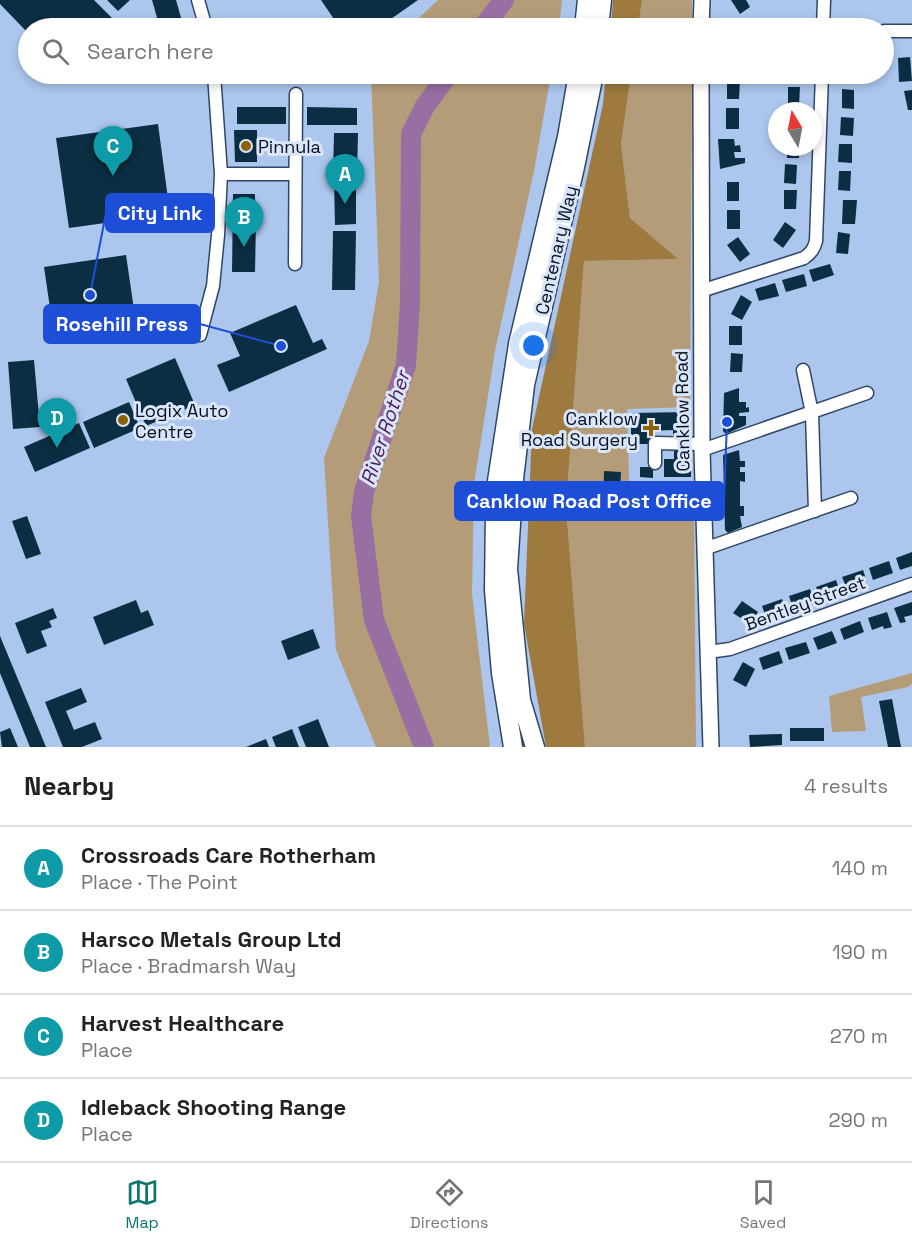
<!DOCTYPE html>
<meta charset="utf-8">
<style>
body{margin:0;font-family:"Space Grotesk",sans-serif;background:#f2f2f2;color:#222}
.compass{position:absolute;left:768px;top:102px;width:54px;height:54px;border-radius:50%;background:#fff;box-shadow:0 3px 9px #0003;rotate:350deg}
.you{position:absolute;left:534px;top:346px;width:21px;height:21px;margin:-15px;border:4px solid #fff;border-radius:50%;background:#1a73e8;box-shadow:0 0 0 9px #1a73e833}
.badge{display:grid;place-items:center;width:39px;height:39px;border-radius:50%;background:#0f766e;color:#fff;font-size:20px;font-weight:700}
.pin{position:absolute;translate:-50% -50px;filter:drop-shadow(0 2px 3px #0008)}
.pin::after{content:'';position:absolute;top:32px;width:21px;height:18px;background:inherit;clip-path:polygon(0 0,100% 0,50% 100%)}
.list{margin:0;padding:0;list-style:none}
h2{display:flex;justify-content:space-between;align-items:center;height:78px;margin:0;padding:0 24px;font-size:26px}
h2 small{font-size:20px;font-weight:400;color:#767676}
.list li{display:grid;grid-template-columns:39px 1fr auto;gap:18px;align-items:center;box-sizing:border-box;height:84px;padding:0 24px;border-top:2px solid #e0e0e0}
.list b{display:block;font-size:22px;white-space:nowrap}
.list p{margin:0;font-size:20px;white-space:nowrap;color:#767676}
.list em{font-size:20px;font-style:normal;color:#767676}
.icon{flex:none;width:33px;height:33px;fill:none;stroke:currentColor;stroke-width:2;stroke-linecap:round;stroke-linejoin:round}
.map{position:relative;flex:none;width:912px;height:747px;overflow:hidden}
.search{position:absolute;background:#fff;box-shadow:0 3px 9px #0003;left:18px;right:18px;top:18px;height:66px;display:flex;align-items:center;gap:15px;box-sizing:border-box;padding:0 21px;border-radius:33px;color:#767676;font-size:22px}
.sheet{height:414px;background:#fff}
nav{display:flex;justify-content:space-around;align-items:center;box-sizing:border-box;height:84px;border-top:2px solid #e0e0e0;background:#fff;font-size:16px;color:#767676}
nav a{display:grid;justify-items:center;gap:3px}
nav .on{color:#0f766e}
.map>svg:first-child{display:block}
</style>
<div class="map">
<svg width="912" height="747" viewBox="0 0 912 747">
<rect width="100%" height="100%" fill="#acc6ed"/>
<!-- green -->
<path fill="#b49c78" d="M438 0H562L559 28H408Z
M642 0H692V28H638Z
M371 74H551L534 171 495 351 474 484 472 594 490 747H376L336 650 324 458 369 341 379 282Z
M631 74H692L690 407 627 409 630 514 694 515 696 747H585L566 506 584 261 677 259 630 218 621 144Z
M912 673V684L908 687 861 697 866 731 832 732 829 696Z"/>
<!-- forest -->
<path fill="#9e7a3f" d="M613 0H642L638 28H611Z
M606 74H631L621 144 630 218 678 259 584 261 566 506 585 747H546L524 624 532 429 603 104Z"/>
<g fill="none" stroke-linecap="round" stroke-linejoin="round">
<!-- river -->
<path stroke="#976fa2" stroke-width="20" d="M482 28 504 0
M424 747 374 620 361 516 364 492 406 365 410 303 411 134 425 106 449 74"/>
</g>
<!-- building -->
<path fill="#0c2e42" d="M0 0H94L122 28H28V33L0 4Z
M107 0H130L118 11Z
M152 0H176L184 28H160Z
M321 0H418L378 28H340Z
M731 0H746L750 7 740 14Z
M910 57 912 81 899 82 898 58Z
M230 74H291V81L230 80Z
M303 74H361V81H303Z
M848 74H860V82H848Z
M727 80H740L739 99H727Z
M788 87H800L799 106H788Z
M842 89 854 90V109L842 108Z
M912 90V110H908L904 91Z
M237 107H286V124H237Z
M307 107 357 108V125H307Z
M726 108H739V129H726Z
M841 117 854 118 853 136 840 135Z
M158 124 170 214 69 228 56 138Z
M234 130H257V162H235Z
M334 133H358L357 173H333Z
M718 139H734L735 146 740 145 741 152H734L735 158H745V163L720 169Z
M839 144H852V163L838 162Z
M787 147H800L799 158H787Z
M785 164 797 165 796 184 784 183Z
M839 171H851L850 191 838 190Z
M356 182V224L335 225 334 183Z
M727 182H739V201H727Z
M784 190H797L796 209H784Z
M233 194H255V207H258V221H256L255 272H232Z
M843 200H857L855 224H842Z
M727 210H740V229H727Z
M785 222 796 230 783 248 773 240Z
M333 231H356L355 290H332Z
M838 232 850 234 848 254 836 253Z
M738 237 750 254 740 262 727 245Z
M126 255 136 323 54 335 44 267Z
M830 264 834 275 813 282 809 270Z
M804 274 807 286 786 292 782 280Z
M775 283 779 296 759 301 755 289Z
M741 295 752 302 742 320 731 314Z
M296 305 313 343 322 339 327 349 229 392 217 365 240 356 230 333Z
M729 326H742V345H729Z
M731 353 743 354 742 372H730Z
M175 358 195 405 146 426 126 379Z
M34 360 40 427 13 429 8 362Z
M739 388V402H746V408L749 407V412L739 413V416H746V425L726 434 723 431 724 393Z
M129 402 140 428 94 448 83 422Z
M688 412 689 439 673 440V430L649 431V444H631V413Z
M79 423 90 448 35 472 24 447Z
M674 450H691V477H664V459H674Z
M739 450 740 461H745V467H740V472H745V482L740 481V506H744V516H740L742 527 728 533 725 530 723 455Z
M640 467H653V478L640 477Z
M604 471 621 472 619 509H603Z
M27 516 41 554 26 559 12 521Z
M912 552V566L900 570 896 558Z
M889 561 893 573 873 580 869 568Z
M863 570 867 582 847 589 842 577Z
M836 580 840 592 820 598 816 587Z
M810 589 814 600 793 608 789 596Z
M782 599 786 610 766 617 762 606Z
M136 600 141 613 148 610 154 625 104 645 93 617Z
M742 601 758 612 750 624 733 613Z
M912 602V615L904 617 906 622 900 623 894 608Z
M53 608 57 618 49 621 52 627 41 631 47 646 27 654 15 623Z
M887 612 892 627 884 629 883 626 872 630 868 618Z
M860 621 864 632 844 640 840 629Z
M313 629 320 648 288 660 281 641Z
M832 631 837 643 818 650 813 638Z
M0 636 46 747H30L0 673Z
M806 642 810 653 789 660 785 648Z
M779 651 783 663 763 670 759 658Z
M743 662 755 669 746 687 733 680Z
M81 688 87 702 66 711 74 730 95 722 102 739 82 747H63L45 702Z
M892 699 901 747H888L879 701Z
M318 719 329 747H306L298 727Z
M10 728 18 747H2L0 732Z
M790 728H824V741H790Z
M292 729 299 747H276L272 737Z
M782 734V745L750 747 749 735Z
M266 739 269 747H246Z"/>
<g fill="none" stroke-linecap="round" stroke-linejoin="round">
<!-- minor casing -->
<g stroke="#304666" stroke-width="15">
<path id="minor" d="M198 0 206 28
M823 28 824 0
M884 31H912
M221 174H295
M295 264 296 94
M701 291 804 258C811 253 814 249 816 241L822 74
M200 335 213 286 218 235 221 174 214 74
M803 370 812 413 815 511
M702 450 867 393
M655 463V443L702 444
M704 549 851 498
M708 652 730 649 912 584"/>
</g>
<!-- tertiary casing -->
<g stroke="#304666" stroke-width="18">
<path id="tertiary" d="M701 28 702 0
M701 74 702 450 711 747"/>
</g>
<!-- primary casing -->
<g stroke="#304666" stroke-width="21">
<path id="primary" d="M584 28 587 0
M599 28 602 0
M513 747 501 673 494 590 495 510 497 481 518 344 567 137 578 74
M535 747 521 700 508 569 514 479 525 385 575 167 594 74"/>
</g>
<!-- minor -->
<use href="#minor" stroke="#fff" stroke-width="12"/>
<!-- tertiary -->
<use href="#tertiary" stroke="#fff" stroke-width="15"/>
<!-- primary -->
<use href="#primary" stroke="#fff" stroke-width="18"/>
</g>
<!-- markers -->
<g fill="#8d6206" stroke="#d9e6fa" stroke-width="2">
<circle cx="246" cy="146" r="6"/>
<circle cx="123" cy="420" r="6"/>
<path d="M648 419h6v6h6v6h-6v6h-6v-6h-6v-6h6z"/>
</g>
<g text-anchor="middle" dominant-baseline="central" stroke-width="6" stroke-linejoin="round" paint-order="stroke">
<!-- poi labels -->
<g font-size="18" fill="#070f1c" stroke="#d9e6fa" text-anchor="start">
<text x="258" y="146">Pinnula</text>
<text x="135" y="410">Logix Auto<tspan x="135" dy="21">Centre</tspan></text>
<text x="638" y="418" text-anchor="end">Canklow<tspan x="638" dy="21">Road Surgery</tspan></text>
</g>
<!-- street labels -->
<g font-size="18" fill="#070f1c" stroke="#d9e6fa">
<text transform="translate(556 250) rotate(-77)">Centenary Way</text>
<text transform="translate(682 411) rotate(-91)">Canklow Road</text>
<text transform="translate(805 603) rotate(-20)">Bentley Street</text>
</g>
<!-- water labels -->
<g font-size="20" font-style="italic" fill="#4d1a5a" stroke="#d9e6fa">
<text transform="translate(385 428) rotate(-72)">River Rother</text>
</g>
</g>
<!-- callouts -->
<path fill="none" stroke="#1d4ed8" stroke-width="2" d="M90 295L106 213M281 346L200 324M727 422L724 501"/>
<g fill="#1d4ed8" stroke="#d9e6fa" stroke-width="2">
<circle cx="90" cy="295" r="6"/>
<circle cx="281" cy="346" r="6"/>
<circle cx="727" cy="422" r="6"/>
</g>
<g fill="#1d4ed8" stroke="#1d4ed8" stroke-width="2">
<rect x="106" y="194" width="108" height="38" rx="6"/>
<rect x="44" y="305" width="156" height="38" rx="6"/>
<rect x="455" y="482" width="269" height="38" rx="6"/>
</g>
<g font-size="20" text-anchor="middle" font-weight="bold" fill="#fff">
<text x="160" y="220">City Link</text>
<text x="122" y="331">Rosehill Press</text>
<text x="589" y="508">Canklow Road Post Office</text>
</g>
</svg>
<svg class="compass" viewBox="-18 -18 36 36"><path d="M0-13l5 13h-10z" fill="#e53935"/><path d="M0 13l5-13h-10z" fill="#767676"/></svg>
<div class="you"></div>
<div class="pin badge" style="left:345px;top:204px;background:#0f9aa8">A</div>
<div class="pin badge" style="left:244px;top:247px;background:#0f9aa8">B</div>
<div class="pin badge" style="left:113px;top:176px;background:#0f9aa8">C</div>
<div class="pin badge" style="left:57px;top:448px;background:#0f9aa8">D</div>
<div class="search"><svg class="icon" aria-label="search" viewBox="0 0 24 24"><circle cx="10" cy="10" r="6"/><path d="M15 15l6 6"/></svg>Search here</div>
</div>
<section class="sheet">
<h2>Nearby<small>4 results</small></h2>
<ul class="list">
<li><span class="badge" style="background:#0f9aa8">A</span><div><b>Crossroads Care Rotherham</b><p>Place · The Point</p></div><em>140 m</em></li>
<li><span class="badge" style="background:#0f9aa8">B</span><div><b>Harsco Metals Group Ltd</b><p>Place · Bradmarsh Way</p></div><em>190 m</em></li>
<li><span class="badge" style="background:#0f9aa8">C</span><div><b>Harvest Healthcare</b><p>Place</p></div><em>270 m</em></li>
<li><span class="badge" style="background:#0f9aa8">D</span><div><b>Idleback Shooting Range</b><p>Place</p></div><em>290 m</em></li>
</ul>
</section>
<nav>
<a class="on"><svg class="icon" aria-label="map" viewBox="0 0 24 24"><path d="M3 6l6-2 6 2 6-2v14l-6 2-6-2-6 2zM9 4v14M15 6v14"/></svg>Map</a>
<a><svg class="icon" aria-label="directions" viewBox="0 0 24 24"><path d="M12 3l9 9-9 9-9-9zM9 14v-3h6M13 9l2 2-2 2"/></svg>Directions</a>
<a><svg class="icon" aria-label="saved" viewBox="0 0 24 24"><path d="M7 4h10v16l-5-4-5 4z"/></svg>Saved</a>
</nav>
